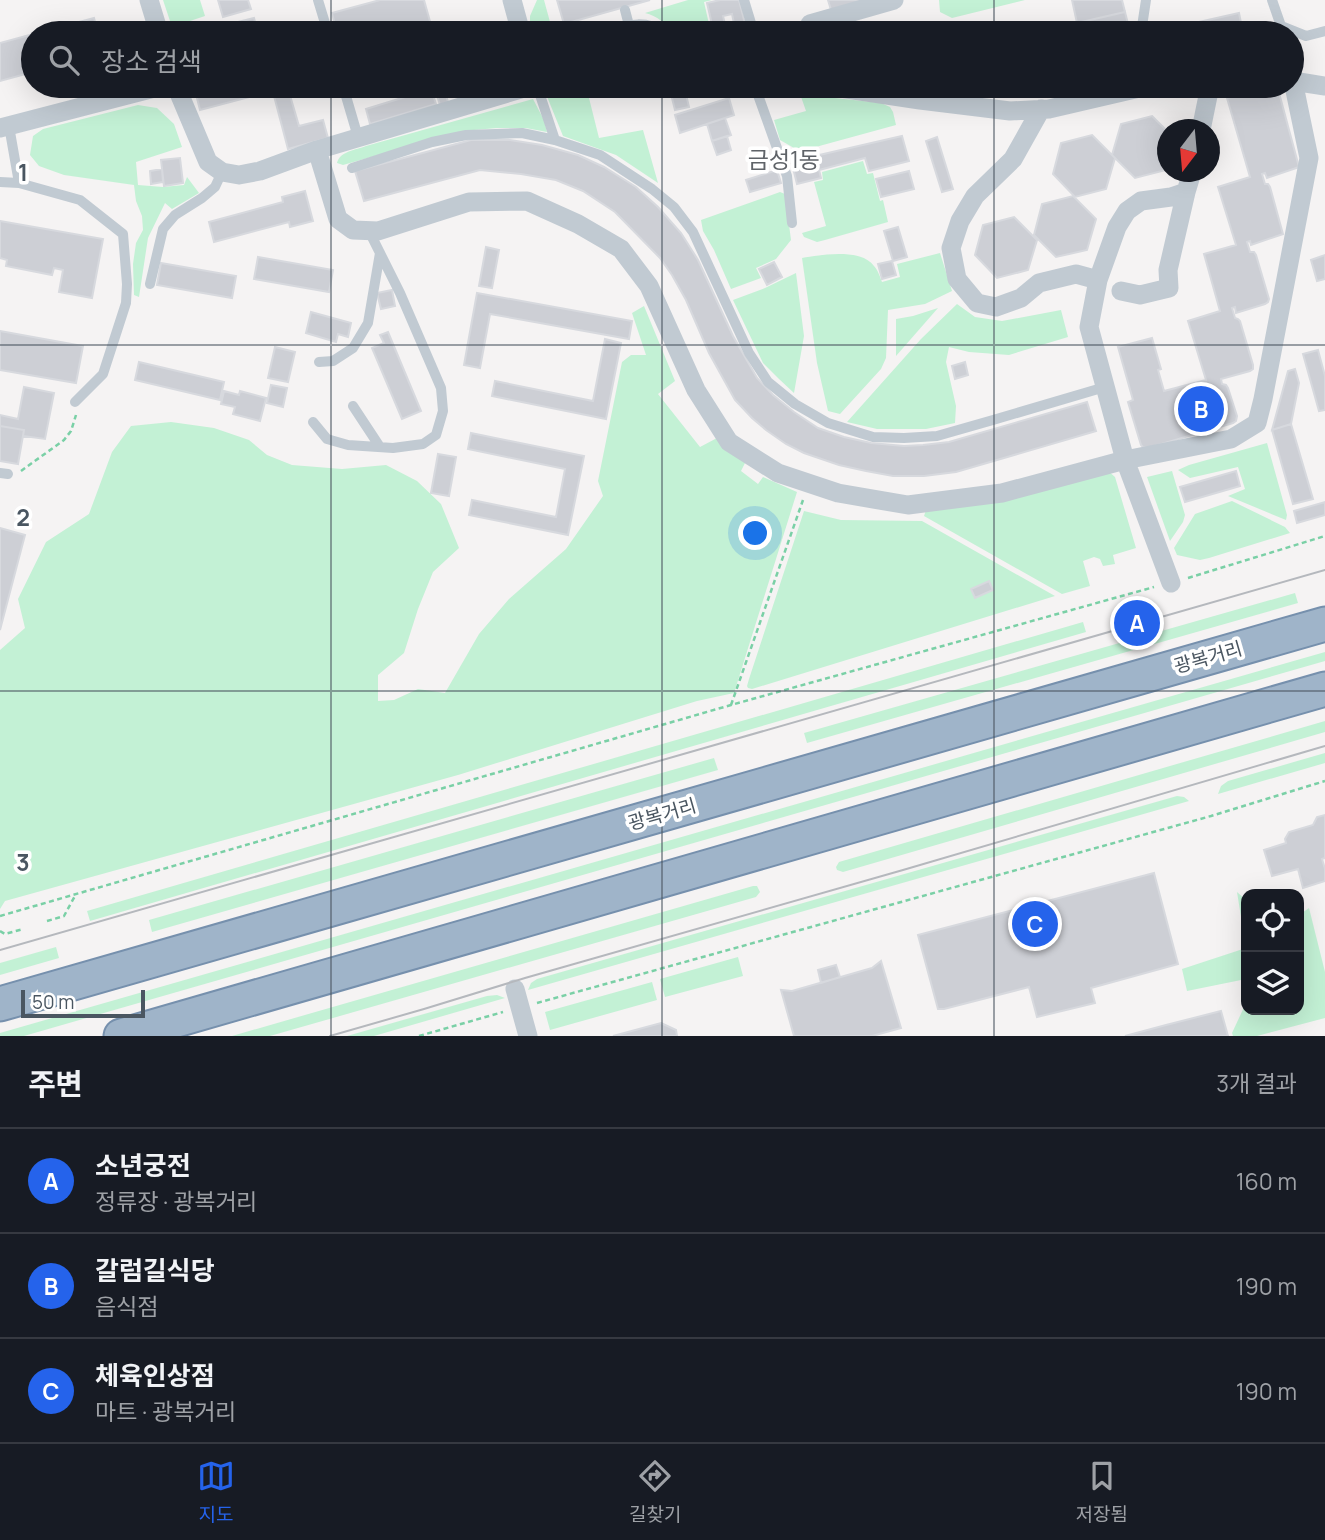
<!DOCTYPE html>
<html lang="ko">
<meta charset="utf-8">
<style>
body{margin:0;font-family:Manrope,"Noto Sans KR",sans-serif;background:#242831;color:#f1f3f6}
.controls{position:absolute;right:21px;bottom:21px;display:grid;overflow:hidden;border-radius:14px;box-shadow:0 7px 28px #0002}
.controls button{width:63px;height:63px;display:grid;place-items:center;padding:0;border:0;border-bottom:2px solid #363941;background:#171b24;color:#f1f3f6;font:35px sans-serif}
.compass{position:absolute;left:1157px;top:119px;width:63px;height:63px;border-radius:50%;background:#171b24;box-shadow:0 7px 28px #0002;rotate:196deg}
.scale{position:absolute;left:21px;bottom:18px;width:124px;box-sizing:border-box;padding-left:7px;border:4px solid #4a5661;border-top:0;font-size:19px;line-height:24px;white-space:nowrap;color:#4a5661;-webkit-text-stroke:5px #fff;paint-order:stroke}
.you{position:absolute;left:756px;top:534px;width:24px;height:24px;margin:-18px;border:5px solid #fff;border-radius:50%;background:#1a73e8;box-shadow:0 0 0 10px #1a73e833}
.badge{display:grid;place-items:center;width:46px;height:46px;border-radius:50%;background:#2563eb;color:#fff;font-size:23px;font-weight:700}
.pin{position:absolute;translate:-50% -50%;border:4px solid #fff;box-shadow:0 2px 7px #0006}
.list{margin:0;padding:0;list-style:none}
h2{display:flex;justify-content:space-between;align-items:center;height:91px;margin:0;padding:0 28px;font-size:30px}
h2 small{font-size:23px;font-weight:400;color:#9ea1a6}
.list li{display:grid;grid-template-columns:46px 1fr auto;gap:21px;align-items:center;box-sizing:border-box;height:105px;padding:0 28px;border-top:2px solid #363941}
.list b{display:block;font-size:26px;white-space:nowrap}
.list p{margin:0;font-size:23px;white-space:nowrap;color:#9ea1a6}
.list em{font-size:23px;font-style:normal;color:#9ea1a6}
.icon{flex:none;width:38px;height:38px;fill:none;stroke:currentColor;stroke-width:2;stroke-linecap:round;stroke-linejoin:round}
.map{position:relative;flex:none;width:1325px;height:1036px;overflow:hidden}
.search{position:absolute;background:#171b24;box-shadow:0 7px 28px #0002;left:21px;right:21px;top:21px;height:77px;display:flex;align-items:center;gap:18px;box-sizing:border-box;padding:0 24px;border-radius:38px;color:#9ea1a6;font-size:26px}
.sheet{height:406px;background:#171b24}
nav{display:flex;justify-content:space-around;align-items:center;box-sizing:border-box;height:98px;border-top:2px solid #363941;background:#171b24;font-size:19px;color:#9ea1a6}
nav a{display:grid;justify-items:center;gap:4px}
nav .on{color:#2563eb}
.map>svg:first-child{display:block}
</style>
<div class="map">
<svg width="1325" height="1036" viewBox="0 0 1325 1036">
<rect width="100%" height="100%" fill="#f5f3f3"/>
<!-- green -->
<path fill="#c3f1d5" d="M163 0H200L205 16 172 27Z
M537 0H544L553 33H530V16Z
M688 0H712L704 2 711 33H672C666 23 657 16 645 13Z
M939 0H1025L952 18 940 12Z
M575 86H631L632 88 589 98 599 138 643 130 658 183 616 155 563 136 546 94Z
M888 86H997L998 94 962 98Z
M799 91 835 98 881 103 890 107 893 112 896 125 812 148H794L780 140 774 120 806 111Z
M533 99 544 120 547 132 526 128H497L463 131 343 165 337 163C340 151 356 150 366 146Z
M138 105 157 108 174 124 182 147 136 162 138 185 163 187 184 185 187 177 199 193 172 209 165 203 148 238 139 297 134 295 133 264 136 243 143 230 142 216 136 201 134 185 64 175 39 166 30 155 33 136 43 129Z
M863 161 867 174 873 173 880 201 883 200 888 222 825 240 817 242 804 237 802 233 826 226 814 182 823 180 822 172Z
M780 192 785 194 791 240 776 259 756 268 761 278 731 289 714 250 703 231 701 220Z
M940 253 952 291 925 304 888 310 886 358 881 369 840 414 828 411 817 363 802 258C821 255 861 248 874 266 878 270 880 277 882 282L900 277 897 264Z
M796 273 804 336 794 393 779 379 763 363 733 300 765 288Z
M957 304 975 317 1002 321 1061 310 1068 337 1009 355 969 352 949 347 946 362 956 406 955 423 926 429H877L847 422 921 339Z
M644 306 675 381 658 394 700 447 717 438 746 461 741 471 758 484 763 477 797 492 734 693 697 701 458 775 5 901 0 909V650L25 628 18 599 46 542 89 514 112 452 131 426 171 422 214 428 249 440 267 455 292 465 342 469 386 465 417 481 441 504 459 548 433 572 418 609 404 653 378 675V701L394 700 418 689 445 693 479 634 509 599 566 549 603 496 598 481 622 362 631 355H646L632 313Z
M938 308 896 356V319L913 316Z
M1267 443 1287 515 1286 520 1228 496 1245 489 1238 467 1190 478 1178 470 1189 465Z
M1107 470 1115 477 1136 548 1113 555 1115 564 1103 566 1100 559 1094 557 1083 561 1090 586 1062 594 924 516 926 510Z
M1172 471 1185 515 1183 522 1170 541 1147 477Z
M1232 501 1285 527 1290 533 1209 558 1200 560 1177 555 1174 548 1195 514Z
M804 511 841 520 922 521 1055 596 752 689 748 688 747 686 749 679Z
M1295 593 1298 603 807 743 804 733Z
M1083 622 1086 632 90 921 87 911Z
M1325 652V661L24 1036H0V1033Z
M1325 721V732L843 872 837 870 836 867 839 862Z
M1325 753V763L1218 794 1221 786 1228 781Z
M714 758 718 770 152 932 149 920Z
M1177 796 1184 797 1189 801 528 990 531 983 537 979Z
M753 886H757L760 892 756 897 270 1036H232Z
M1237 892 1246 900V979L1187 991 1182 969 1246 948Z
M1309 908 1325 972V1018L1257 1036H1233L1232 1033 1246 1003V1010H1299V915Z
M56 947 59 958 0 975V963Z
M738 957 743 976 665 997 660 979Z
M652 982 657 1000 550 1030 545 1012Z
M497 995 505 998 374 1036H347L487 996Z"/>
<!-- building -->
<path fill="#cdcfd5" stroke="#d7d9de" stroke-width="2" d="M218 0H248L251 9 223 17Z
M380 0H424L431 25 400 33H337L332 13Z
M557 0H650L564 24Z
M720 0H739L747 32 736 33 732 14 723 16 727 33H714L707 3Z
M828 0H866L831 10Z
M1072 0H1122L1125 12 1077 23Z
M1125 12 1130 32 1036 33 1077 23Z
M1239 13 1243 33H1173L1172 28Z
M94 18 98 33H38Z
M254 18 258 33H241L238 22Z
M33 34V72L0 81V43Z
M194 86H259L261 94 200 110Z
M434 86H443L448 102 440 105Z
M669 86H684L689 107 675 110Z
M1270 86H1275L1278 89 1299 167 1267 178 1265 173 1262 174 1265 184H1268L1270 187 1283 234 1251 245 1250 241 1247 242 1250 252H1254L1256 255 1269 299 1268 302 1265 304 1236 313 1235 307 1232 308 1235 318 1238 319 1240 321 1253 365V369L1250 371 1221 379 1222 384 1226 385 1228 388 1237 416 1236 421 1233 423 1148 448 1143 447 1141 445 1128 402 1133 400 1118 347 1152 338 1161 369 1158 370 1164 391 1206 380 1188 321 1220 311 1204 254 1236 245 1218 187 1250 177 1227 98Z
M431 89 436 104 370 124 366 109Z
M289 92 299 126 323 120 328 138 288 149 274 96Z
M729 98 734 115 680 133 675 115Z
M1152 116 1168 132V163L1166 170 1135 178 1112 155 1121 124Z
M725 118 731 135 712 141 707 124Z
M1092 135 1115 158 1106 189 1075 197 1053 174 1061 143Z
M727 136 731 150 717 155 712 141Z
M902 136 909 161 869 171 865 158 819 170 821 178 797 184 792 164 816 158 815 156Z
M937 137 953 189 942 192 926 141Z
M471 140H510L542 145 578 155 604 167 636 187 658 207 681 233 698 260 733 336 757 378 773 395 794 412 818 428 844 437 871 443 904 446 923 445 949 442 1087 402 1096 431 956 472 924 476H893L866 471 839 465 804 453 786 444 766 430 752 418 735 400 709 353 686 300 672 275 660 258 615 212 583 191 556 180 521 174 480 170 364 201 355 171Z
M180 158 183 183 164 186 161 160Z
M162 169 163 182 151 184 150 171Z
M777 170 781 183 750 192 746 180Z
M909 171 914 189 881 197 876 179Z
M305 191 313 221 290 227 289 222 214 242 209 222 283 202 282 197Z
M1073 196 1096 219 1087 250 1056 257 1034 235 1042 204Z
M1014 217 1037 240 1028 270 997 278 975 255 983 225Z
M0 221 103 239 92 298 59 292 63 270 54 268 52 275 6 266 7 260 0 258Z
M898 227 907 257 893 261 884 231Z
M486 247 499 250 492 288 479 286Z
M1325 255V279L1317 281 1311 260Z
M258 257 333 270 329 292 254 279Z
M892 261 896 275 882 279 878 264Z
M774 262 782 277 767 285 759 269Z
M161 263 236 276 232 298 157 285Z
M392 290 395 306 381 309 377 293Z
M477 293 632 321 629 339 490 314 480 368 464 365Z
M311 312 351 323 348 337 338 334 336 342 306 333Z
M0 331 83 346 76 383 0 370Z
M388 332 421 411 402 419 372 348 384 343 380 335Z
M605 339 621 343 606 419 492 396 495 381 593 401Z
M275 347 295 352 288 382 268 378Z
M1318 350 1325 376V410L1319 411 1303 354Z
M139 362 224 382 220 400 135 380Z
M965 362 968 375 955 379 952 366Z
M1295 369 1299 383 1291 424 1272 430 1288 371Z
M271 385 287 388 283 407 267 403Z
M24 387 54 393 45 439 23 436 24 430 0 426V415L18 419Z
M224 391 239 395 240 391 266 398 260 421 233 414 235 407 221 404Z
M1291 424 1313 499 1293 504 1272 430Z
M0 426 24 430 18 464 0 461Z
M471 433 584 456 568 535 469 515 472 500 556 517 565 469 468 449Z
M438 454 456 457 449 496 431 493Z
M1236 471 1240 486 1185 502 1180 487Z
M1325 502V515L1297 523 1294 511Z
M0 528 25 535 0 630Z
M989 581 993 590 975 598 971 589Z
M1325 815V858L1322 859 1325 869V881L1303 888 1298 869 1272 876 1264 850 1286 843 1285 839 1289 832 1313 825 1317 817Z
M1154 873 1178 964 1091 988 1095 1003 1037 1017 1029 987 944 1009H938L918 935Z
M881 961 901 1028 872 1036H794L781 990 792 991 872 968Z
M836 965 840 977 821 983 818 970Z
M1221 1011 1228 1036H1125L1166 1025Z
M661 1023 676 1030 677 1036H613Z"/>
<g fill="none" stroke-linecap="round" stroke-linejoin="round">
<!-- trunk casing -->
<g stroke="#7690ad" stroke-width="37">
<path id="trunk" d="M0 1004 1325 624
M121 1036 1325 689"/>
</g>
<!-- path -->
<path stroke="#7ad0a6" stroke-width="2.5" stroke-dasharray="5 3.5" stroke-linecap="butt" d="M21 471 64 440 71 431 76 415
M1188 578 1325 536
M731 705 803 500
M0 916 731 705 1154 587
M47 921 64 916 76 894
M0 931 5 934 23 929
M537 1003 1211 816 1325 781
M419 1036 503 1012"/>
<!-- service -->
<path stroke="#c1cad2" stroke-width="10" d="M318 0 328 33
M744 0 754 33
M1272 0 1281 26 1306 36 1325 31
M625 10 631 33
M612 33C627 22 649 21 664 33
M1141 33 1146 0
M343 86 358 137
M537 86 555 140
M759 86 758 95 787 176 792 223
M9 126 19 183 80 200 123 234 127 284 126 303 103 374 75 402
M352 168 432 142 466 135 522 133 555 140 600 155 652 189 674 207 693 232 749 353 768 382 795 404 828 423 873 437 904 438 937 436 993 420 1105 387
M0 182 19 183
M150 284 163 229 175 215 202 198 215 187 222 172
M319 362 333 361 353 348 368 323 380 253
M353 406 380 447
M313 422 327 439 348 445 393 448 423 444 436 435 443 411 441 388 400 293 369 231
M0 473 8 474"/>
<!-- minor -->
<path stroke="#c1cad2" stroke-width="19" d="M149 0 159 33
M512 0 521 33
M810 24 894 0
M1292 79 1293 81 1325 86
M176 86 208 162 222 172 239 175 260 171 317 150 531 86
M827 86 920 100 1010 111 1049 109 1148 86
M1041 109 1013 159 975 196 960 221 951 248 957 279 977 303 996 307 1021 298 1039 283 1076 274 1098 280 1117 227 1127 211 1141 201 1171 197 1186 192 1192 172
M0 128 162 86
M1201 130 1210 86
M317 150 338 219 353 230 378 231 469 202 527 201 578 224 621 249 649 286 696 390 729 442 778 473 838 493 908 505 1002 493 1125 460 1171 583
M1098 280 1089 327 1125 460 1231 439 1257 423 1263 399 1309 158 1293 81
M1121 291 1140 295 1169 288 1168 270 1186 192
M515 989 528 1036"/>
<!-- trunk -->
<use href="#trunk" stroke="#9fb4c9" stroke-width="33"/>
<!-- tram -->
<path stroke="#b5b8bd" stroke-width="2" d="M0 950 1325 570
M330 1036 424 1009 525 978 903 870 1325 746"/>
</g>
<!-- grid -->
<path fill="none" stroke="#4a5661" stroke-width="2" stroke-opacity="0.55" d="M331 0V33M662 0V33M994 0V33M331 86V1036M662 86V1036M994 86V1036M0 345H1325M0 691H1325"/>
<g text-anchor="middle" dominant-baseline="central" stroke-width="7" stroke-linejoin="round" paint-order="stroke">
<!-- street labels -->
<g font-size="19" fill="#4a5661" stroke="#fff">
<text transform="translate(1208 657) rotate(-16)">광복거리</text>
<text transform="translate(662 814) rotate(-16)">광복거리</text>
</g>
<!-- quarter labels -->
<g font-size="23" fill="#5f6368" stroke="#fff">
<text x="784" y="159">금성1동</text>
</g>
</g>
<g font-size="23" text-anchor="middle" font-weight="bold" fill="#4a5661" stroke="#fff" stroke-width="7" stroke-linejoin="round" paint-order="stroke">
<text x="23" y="181">1</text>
<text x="23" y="526">2</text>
<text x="23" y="871">3</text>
</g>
</svg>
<div class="controls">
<button><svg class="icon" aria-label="locate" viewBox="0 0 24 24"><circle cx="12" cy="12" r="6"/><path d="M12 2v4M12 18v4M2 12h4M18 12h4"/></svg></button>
<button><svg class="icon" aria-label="layers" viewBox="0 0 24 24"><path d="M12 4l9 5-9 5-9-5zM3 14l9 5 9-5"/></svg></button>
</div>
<svg class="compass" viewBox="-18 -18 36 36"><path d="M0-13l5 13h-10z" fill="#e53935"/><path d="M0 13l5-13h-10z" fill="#9ea1a6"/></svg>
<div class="scale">50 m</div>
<div class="you"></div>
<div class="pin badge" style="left:1137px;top:623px">A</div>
<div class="pin badge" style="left:1201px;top:409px">B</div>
<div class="pin badge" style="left:1035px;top:924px">C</div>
<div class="search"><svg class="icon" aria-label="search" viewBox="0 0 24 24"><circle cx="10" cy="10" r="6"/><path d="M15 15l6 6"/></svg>장소 검색</div>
</div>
<section class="sheet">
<h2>주변<small>3개 결과</small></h2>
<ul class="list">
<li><span class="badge">A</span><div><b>소년궁전</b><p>정류장 · 광복거리</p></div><em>160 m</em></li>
<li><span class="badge">B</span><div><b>갈럼길식당</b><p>음식점</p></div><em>190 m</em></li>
<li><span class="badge">C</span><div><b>체육인상점</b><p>마트 · 광복거리</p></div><em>190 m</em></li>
</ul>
</section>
<nav>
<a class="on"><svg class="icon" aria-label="map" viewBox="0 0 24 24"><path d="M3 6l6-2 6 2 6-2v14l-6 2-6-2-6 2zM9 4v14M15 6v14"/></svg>지도</a>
<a><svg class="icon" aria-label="directions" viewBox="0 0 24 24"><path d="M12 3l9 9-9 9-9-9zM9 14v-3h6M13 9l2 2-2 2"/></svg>길찾기</a>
<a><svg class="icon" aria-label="saved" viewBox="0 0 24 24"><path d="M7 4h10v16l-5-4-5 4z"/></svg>저장됨</a>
</nav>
